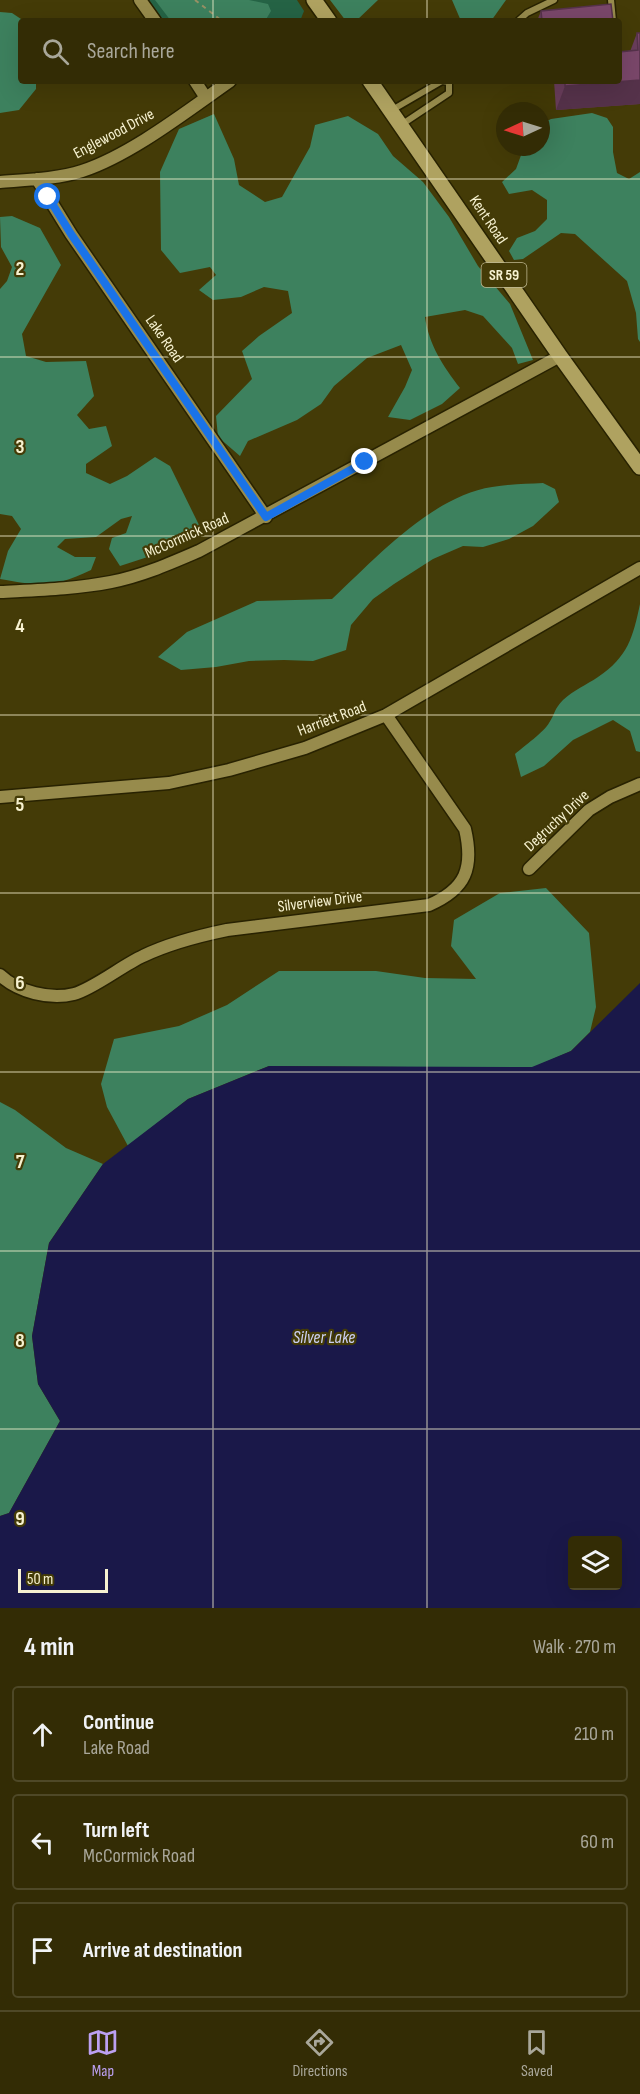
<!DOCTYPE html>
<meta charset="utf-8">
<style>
body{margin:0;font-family:"Sofia Sans Condensed",sans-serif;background:#3b340f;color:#f1f3f6}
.controls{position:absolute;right:18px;bottom:18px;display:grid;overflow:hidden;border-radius:6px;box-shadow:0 6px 24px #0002}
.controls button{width:54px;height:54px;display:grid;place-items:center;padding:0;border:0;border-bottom:2px solid #4e4827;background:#332c05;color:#f1f3f6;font:30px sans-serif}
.compass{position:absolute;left:496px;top:102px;width:54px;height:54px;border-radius:50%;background:#332c05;box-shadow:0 6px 24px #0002;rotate:266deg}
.scale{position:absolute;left:18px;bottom:15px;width:90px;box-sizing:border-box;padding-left:6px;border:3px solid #f7f2d1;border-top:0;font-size:16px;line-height:21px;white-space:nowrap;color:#f7f2d1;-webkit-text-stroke:4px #443b07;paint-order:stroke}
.stop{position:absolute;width:18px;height:18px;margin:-14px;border:4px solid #1a73e8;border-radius:50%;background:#fff}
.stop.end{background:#1a73e8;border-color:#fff;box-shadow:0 2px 6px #0008}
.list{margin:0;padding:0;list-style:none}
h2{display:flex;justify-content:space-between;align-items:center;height:78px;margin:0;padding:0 24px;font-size:26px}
h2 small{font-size:20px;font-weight:400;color:#a9a79a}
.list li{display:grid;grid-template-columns:39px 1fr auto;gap:18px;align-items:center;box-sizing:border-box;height:96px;margin:0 12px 12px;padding:0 12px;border:2px solid #4e4827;border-radius:6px}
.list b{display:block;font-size:22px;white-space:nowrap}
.list p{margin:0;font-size:20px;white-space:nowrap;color:#a9a79a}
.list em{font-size:20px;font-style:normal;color:#a9a79a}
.icon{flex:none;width:33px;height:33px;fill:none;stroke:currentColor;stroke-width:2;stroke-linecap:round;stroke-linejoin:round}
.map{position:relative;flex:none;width:640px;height:1608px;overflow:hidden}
.search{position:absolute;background:#332c05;box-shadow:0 6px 24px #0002;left:18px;right:18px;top:18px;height:66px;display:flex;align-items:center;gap:15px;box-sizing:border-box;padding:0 21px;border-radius:6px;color:#a9a79a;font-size:22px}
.sheet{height:402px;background:#332c05}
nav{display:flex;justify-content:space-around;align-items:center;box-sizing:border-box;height:84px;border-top:2px solid #4e4827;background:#332c05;font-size:16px;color:#a9a79a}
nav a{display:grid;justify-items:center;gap:3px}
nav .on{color:#bca0f2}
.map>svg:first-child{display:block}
</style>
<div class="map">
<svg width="640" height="1608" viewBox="0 0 640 1608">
<rect width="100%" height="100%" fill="#443b07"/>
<!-- green -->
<path fill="#256345" d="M149 0H297L304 11 300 21H164Z"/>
<!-- forest -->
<path fill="#3d815e" d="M155 0H249L268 4 271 11 265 21H171Z
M330 0H378L356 21H346Z
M452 0H506L491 21H461Z
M0 12 12 13 24 21H21V81H36V89L19 110 0 113Z
M592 113 607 118 613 127V152L617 173 629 179 640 172V342L638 339 636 313 627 281 575 234 561 233 523 259 514 260 509 251 517 238 535 231 547 219V200L532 190 509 194 502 182 516 169 524 147H541V124L551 119Z
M214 114 234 159 239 185 265 202 282 197 310 147 315 125 348 116 378 134 393 156 423 182 449 217 478 266 510 304 533 360 518 364 512 348 483 316 465 310 425 317C429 345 443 366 460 388L442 404 410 420 388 417 405 387 412 370 401 345 367 358 334 386 321 404 297 420 248 441 240 456 218 437 216 416 252 379 242 351 259 336 292 313 288 291 264 287 241 297 213 300 199 290 216 275 210 267 180 273 161 250 160 172 179 129Z
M12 216 40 228 61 265 22 334 26 356 46 362 86 361 94 396 77 415 89 429 106 426 112 446 86 464V473L110 484 127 476 155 457 170 466 199 525 180 544 160 553 120 566 109 549 112 538 126 533 132 516 121 519 96 537 65 539 57 547 75 557H96L91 570C54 588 39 586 0 579L8 551 21 529 12 516 0 514V289L7 281 12 267 1 247 0 217Z
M543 483 555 489 559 502 533 526 509 539 483 547 463 546 433 559 394 584 373 599 351 625 346 650 313 661 284 660 249 661 216 667 181 670 158 657 187 632 257 601 332 599C375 559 432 496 492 487 509 484 526 484 543 483Z
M640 604V752L636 751 630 731 613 720 573 740 544 766 521 777 515 754C523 747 545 731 549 723 555 714 554 709 563 700 574 690 586 685 598 677 628 657 633 637 640 604Z
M546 888 589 933 596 1007 590 1032 571 1051 532 1068 269 1066 188 1099 128 1146 107 1107 101 1084 114 1039 179 1026 227 1005 279 971H376L425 978 476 979 451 946 454 920 500 893Z
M0 1102 15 1110 66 1148 103 1164 49 1243 32 1336 38 1384 60 1421 9 1513 0 1516Z"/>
<!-- water -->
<path fill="#1a1849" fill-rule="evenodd" d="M640 983V1608H0V1516L9 1513 60 1421 38 1384 32 1336 49 1243 103 1164 188 1099 269 1066 532 1067 571 1051ZM572 1540H618V1586H572Z"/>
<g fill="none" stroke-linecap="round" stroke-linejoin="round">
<!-- service casing -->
<g stroke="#282201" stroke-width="9">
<path id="service" d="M611 0 613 21
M518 21 527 13 554 0
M392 110 442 81 449 82V93L401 125"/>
</g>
<!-- minor casing -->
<g stroke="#282201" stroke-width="15">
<path id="minor" d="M140 0 155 21
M195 81 206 98
M37 179 71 234 266 517
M0 182C25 180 58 179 82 171 131 155 187 111 230 81
M0 592C37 590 75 589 111 582 142 576 171 563 199 551L560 356
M0 797 169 783 229 770 305 748 386 715 640 568
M529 869 589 810 610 797 640 784
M0 975C18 992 50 1000 74 994 93 989 123 965 143 956 170 943 198 936 227 930L429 905C466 889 474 868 465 829L386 715"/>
</g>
<!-- primary casing -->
<g stroke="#282201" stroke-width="18">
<path id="primary" d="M314 0 329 21
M370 81 560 356 640 467"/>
</g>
<!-- path -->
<path stroke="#989165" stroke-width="2" stroke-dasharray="4.5 4.5" stroke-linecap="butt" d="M195 0 222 21"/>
<!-- service -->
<use href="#service" stroke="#978b4c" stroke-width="6"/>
<!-- minor -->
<use href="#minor" stroke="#978b4c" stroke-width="12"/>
<!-- primary -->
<use href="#primary" stroke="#afa260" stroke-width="15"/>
</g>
<!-- wall -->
<path fill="#693d5b" d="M541 11 613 21H537Z
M637 33 640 104 556 110 554 81H619Z"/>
<!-- shaded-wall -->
<path fill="#55324a" d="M640 80V104L556 110 565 86Z"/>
<!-- building -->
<path fill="#7a476a" stroke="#55324a" stroke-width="1.5" d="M611 4 613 21H542L541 11Z
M637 33H640V80L565 86V81H619V52L638 50Z"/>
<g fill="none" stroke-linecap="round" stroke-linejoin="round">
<!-- route -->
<path stroke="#1a73e8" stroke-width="8" d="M48 197 71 234 266 517 365 462"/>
</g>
<!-- grid -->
<path fill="none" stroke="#f7f2d1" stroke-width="1.5" stroke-opacity="0.55" d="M213 0V21M427 0V21M213 81V1608M427 81V1608M0 179H640M0 357H640M0 536H640M0 715H640M0 893H640M0 1072H640M0 1251H640M0 1429H640"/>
<g text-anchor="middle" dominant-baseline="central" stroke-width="4.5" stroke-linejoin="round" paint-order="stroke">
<!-- shield labels -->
<rect fill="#443b07" stroke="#c1bb94" stroke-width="1.5" x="481.5" y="263" width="45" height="24" rx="4.5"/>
<g font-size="15" font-weight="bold" fill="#f7f2d1">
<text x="504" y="275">SR 59</text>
</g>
<!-- street labels -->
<g font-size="16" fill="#f7f2d1" stroke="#443b07">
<text transform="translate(114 134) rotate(-28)">Englewood Drive</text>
<text transform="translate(488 220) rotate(56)">Kent Road</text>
<text transform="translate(164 339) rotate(55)">Lake Road</text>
<text transform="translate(187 536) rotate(-24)">McCormick Road</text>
<text transform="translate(332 719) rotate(-21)">Harriett Road</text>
<text transform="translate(557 821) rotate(-43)">Degruchy Drive</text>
<text transform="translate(320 902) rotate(-7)">Silverview Drive</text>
</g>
<!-- water labels -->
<g font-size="18" font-style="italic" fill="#ccd0f2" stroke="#443b07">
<text x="324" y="1337">Silver Lake</text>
</g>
</g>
<g font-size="20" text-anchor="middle" font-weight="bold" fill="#f7f2d1" stroke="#443b07" stroke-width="4.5" stroke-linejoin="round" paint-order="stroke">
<text x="20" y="275">2</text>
<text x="20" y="453">3</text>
<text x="20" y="632">4</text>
<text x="20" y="811">5</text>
<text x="20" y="989">6</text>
<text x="20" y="1168">7</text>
<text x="20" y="1347">8</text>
<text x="20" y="1525">9</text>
</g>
</svg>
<div class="controls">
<button><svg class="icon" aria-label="layers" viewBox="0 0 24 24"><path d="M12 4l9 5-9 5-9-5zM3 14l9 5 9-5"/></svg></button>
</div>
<svg class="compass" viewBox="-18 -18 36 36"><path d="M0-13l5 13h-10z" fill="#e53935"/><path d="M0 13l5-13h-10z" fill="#a9a79a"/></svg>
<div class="scale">50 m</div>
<div class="stop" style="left:48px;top:197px"></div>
<div class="stop end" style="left:365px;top:462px"></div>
<div class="search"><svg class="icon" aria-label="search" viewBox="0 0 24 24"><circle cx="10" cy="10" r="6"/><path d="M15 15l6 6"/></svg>Search here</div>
</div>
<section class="sheet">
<h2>4 min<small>Walk · 270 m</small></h2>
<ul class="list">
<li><svg class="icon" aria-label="ahead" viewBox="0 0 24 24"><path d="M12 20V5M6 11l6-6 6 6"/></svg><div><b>Continue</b><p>Lake Road</p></div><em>210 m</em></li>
<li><svg class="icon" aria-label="left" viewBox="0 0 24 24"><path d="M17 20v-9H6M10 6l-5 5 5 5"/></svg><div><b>Turn left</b><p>McCormick Road</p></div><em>60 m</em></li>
<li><svg class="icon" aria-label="arrive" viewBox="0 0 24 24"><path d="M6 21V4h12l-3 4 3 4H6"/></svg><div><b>Arrive at destination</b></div></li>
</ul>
</section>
<nav>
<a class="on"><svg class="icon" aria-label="map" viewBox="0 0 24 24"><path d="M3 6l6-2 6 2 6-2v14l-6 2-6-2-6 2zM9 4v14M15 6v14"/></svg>Map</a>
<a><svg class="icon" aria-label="directions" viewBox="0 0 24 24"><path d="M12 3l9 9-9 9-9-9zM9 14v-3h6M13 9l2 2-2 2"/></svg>Directions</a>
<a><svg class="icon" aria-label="saved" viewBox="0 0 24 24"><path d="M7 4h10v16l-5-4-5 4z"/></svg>Saved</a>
</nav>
